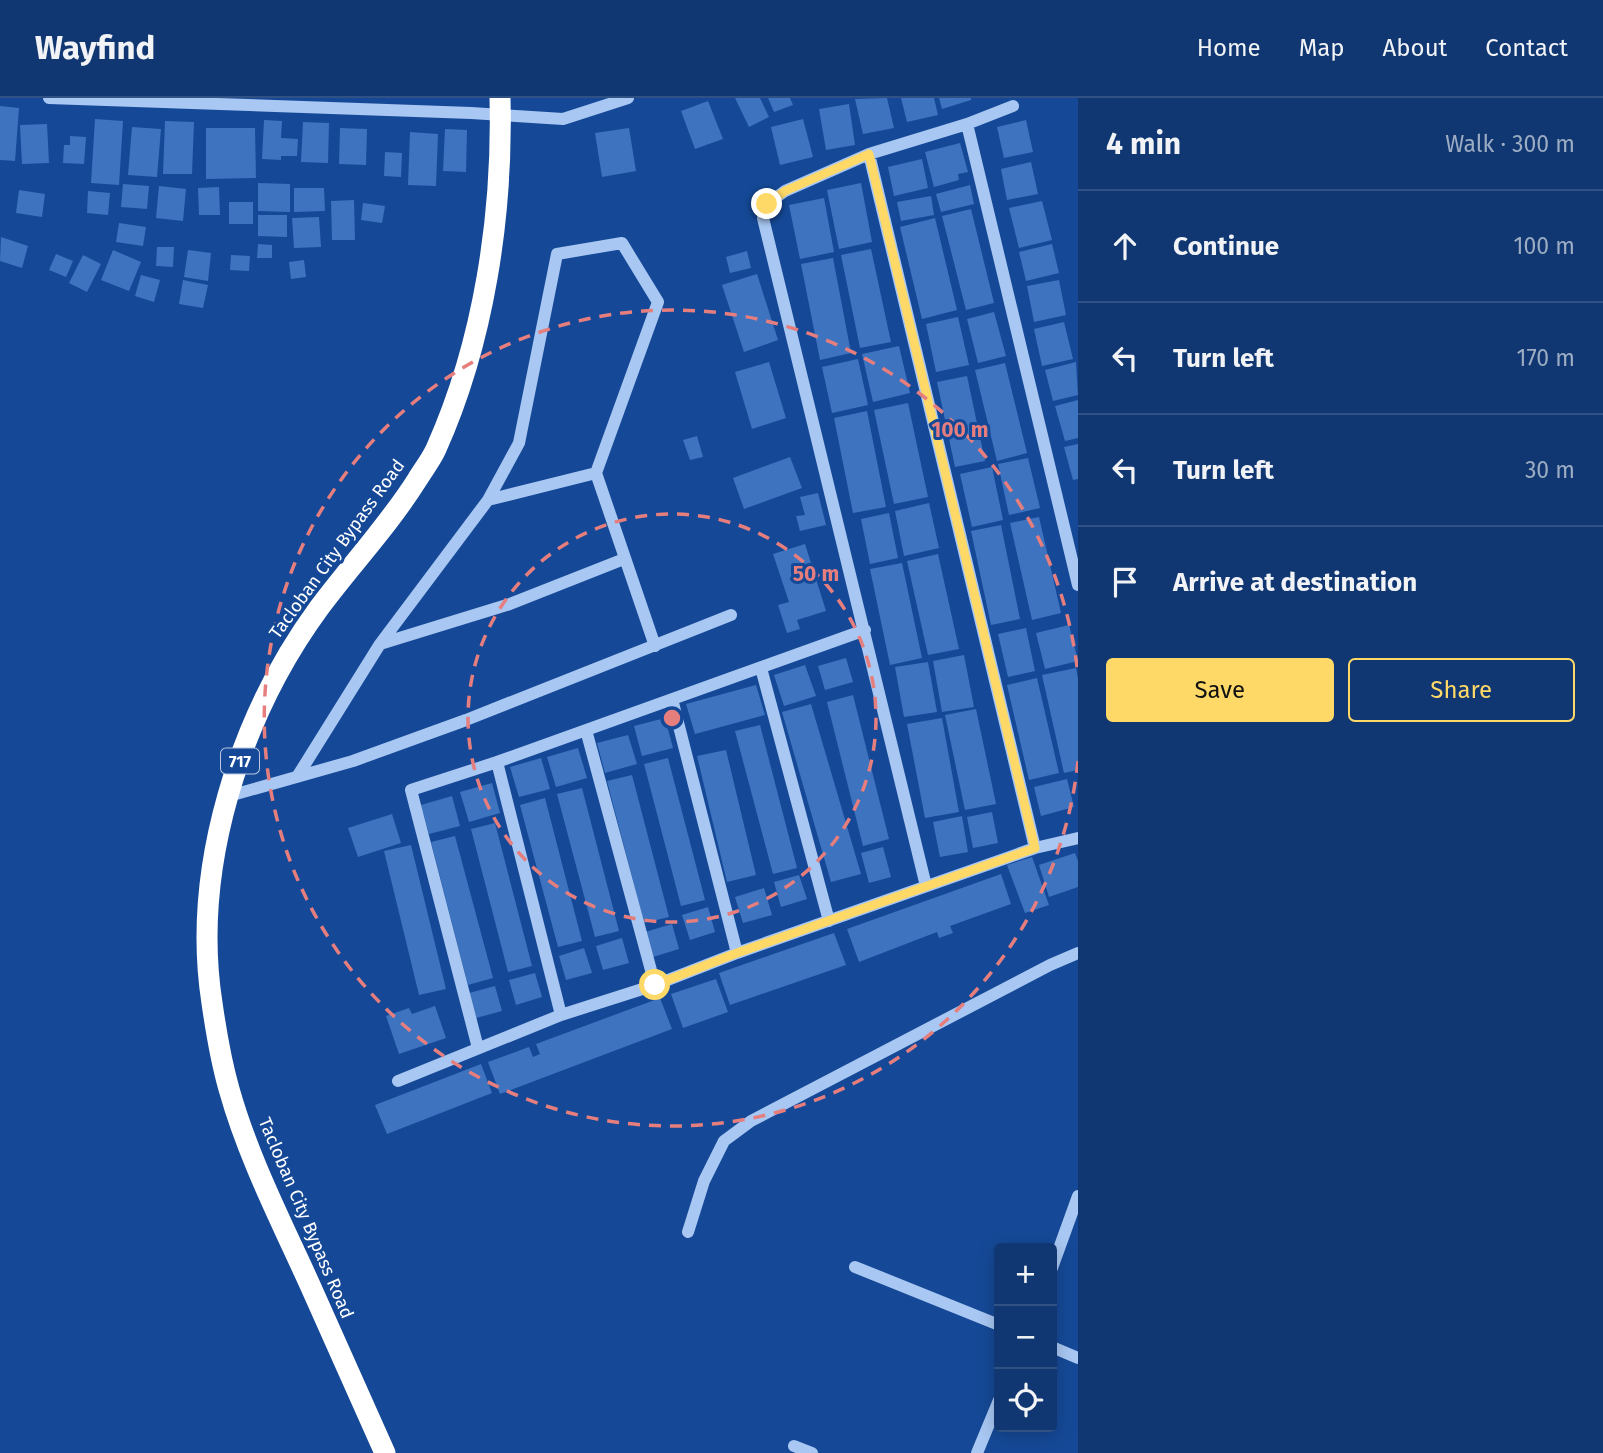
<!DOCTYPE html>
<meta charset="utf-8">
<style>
body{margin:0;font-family:"Fira Sans",sans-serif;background:#193f76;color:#f1f3f6}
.controls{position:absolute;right:21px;bottom:21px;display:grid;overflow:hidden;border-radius:7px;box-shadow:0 4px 18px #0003}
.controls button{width:63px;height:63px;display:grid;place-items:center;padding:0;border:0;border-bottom:2px solid #305184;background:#103771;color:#f1f3f6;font:35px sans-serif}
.stop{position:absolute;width:21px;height:21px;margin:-16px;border:5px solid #ffd968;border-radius:50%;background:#fff}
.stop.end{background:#ffd968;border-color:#fff;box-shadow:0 2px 7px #0008}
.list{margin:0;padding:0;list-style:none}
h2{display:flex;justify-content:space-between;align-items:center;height:91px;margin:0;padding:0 28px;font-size:30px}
h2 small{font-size:23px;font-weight:400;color:#9cacc3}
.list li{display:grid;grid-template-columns:46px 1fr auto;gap:21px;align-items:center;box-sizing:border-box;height:112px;padding:0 28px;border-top:2px solid #305184}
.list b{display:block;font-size:26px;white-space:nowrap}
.list em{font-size:23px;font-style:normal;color:#9cacc3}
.actions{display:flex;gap:14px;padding:21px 28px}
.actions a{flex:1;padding:16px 0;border:2px solid #ffd968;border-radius:7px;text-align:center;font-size:24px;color:#ffd968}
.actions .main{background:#ffd968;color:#111}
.icon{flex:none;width:38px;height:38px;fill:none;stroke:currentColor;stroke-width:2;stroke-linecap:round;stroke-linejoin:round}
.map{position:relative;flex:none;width:1078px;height:1355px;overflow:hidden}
header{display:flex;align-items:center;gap:42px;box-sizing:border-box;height:98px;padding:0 35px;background:#103771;border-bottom:2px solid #305184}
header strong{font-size:33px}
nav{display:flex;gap:38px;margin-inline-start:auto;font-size:24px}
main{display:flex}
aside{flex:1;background:#103771}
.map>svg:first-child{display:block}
</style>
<header>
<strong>Wayfind</strong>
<nav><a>Home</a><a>Map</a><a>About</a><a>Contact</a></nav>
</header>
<main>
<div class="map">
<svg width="1078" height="1355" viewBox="0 0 1078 1355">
<rect width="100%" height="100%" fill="#154997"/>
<!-- building -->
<path fill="#3e73bf" d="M735 0H760L769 19 749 29Z
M768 0H790L793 7 774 14Z
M887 0 894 30 863 36 855 1Z
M901 0H934L938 17 907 24Z
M939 0H971V2L942 11Z
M708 3 723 41 695 51 681 13Z
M849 6 855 47 826 52 819 11Z
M0 8 19 10 15 63 0 62Z
M95 21 123 23 119 87 91 85Z
M803 21 813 59 780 67 771 29Z
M264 22 282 23 281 40 298 41 297 58H281V62L262 61Z
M1026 22 1033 54 1004 60 997 29Z
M165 23 194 24 192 76H163Z
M303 24 329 25 328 65 301 64Z
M47 26 49 65 22 66 20 27Z
M132 29 161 31 157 79 128 77Z
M206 30H255L256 80 206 81Z
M340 30 367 31 366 67 339 66Z
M629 30 636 73 602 79 595 35Z
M445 31 467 32 466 74 443 73Z
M410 34 438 36 436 88 408 87Z
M70 38 86 39 84 66 63 65 64 47H70Z
M960 45 968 74 958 76 959 82 934 89 925 54Z
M385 54 402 55 401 79 384 78Z
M922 61 928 90 894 98 888 69Z
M1031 64 1038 96 1007 102 1001 71Z
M258 85 290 86V114L258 113Z
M861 85 872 144 839 151 827 92Z
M123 86 149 88 147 111 121 109Z
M970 87 974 106 941 114 936 96Z
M159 88 186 91 183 123 156 120Z
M219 89 220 117H199L198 90Z
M294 90H324L325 113 294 114Z
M19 92 45 96 42 119 16 115Z
M88 93 110 95 108 117 87 115Z
M931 98 934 117 901 123 897 104Z
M824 100 834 154 800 161 789 107Z
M354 102 355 142H332L331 103Z
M1042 103 1052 142 1019 150 1009 110Z
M229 104H253V126H229Z
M363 105 385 108 382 125 361 122Z
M971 111 994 205 966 212 942 118Z
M258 117H287V139L258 138Z
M319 119 321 149 294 150 292 120Z
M935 120 957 212 922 221 900 129Z
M119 125 146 129 143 148 116 144Z
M1 139 28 148 22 170 0 163Z
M258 146 272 147V160H257Z
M1052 146 1059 175 1026 183 1019 154Z
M157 149H174L173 169 156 168Z
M871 151 891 244 860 250 841 157Z
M113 152 141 164 129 193 101 182Z
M188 152 211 155 208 183 184 179Z
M747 153 751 170 730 175 726 159Z
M56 156 73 163 66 179 49 172Z
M83 157 101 166 87 194 69 185Z
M231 157 250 158 249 173 230 172Z
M833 160 851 255 820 262 801 166Z
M304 162 306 179 291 181 289 164Z
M757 176 778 242 744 254 722 187Z
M141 177 160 182 154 204 135 198Z
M183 182 208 187 203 210 179 206Z
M1059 182 1066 217 1034 224 1027 188Z
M994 214 1006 258 978 265 967 221Z
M958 219 969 267 936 274 926 226Z
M1064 224 1073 261 1042 268 1034 231Z
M899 248 910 295 873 304 862 256Z
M858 261 868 307 832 315 822 269Z
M769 264 786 320 752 331 735 274Z
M1076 264 1078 297 1053 303 1045 272Z
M1005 265 1027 355 997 363 975 272Z
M967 278 985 363 955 369 937 284Z
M1078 302V340L1065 343 1055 308Z
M908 305 928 399 894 406 874 312Z
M867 313 886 409 853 415 834 320Z
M697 338 703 359 690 362 683 342Z
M1078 346V381L1073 382 1064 349Z
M790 359 802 390 744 411 733 380Z
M1028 360 1040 410 1009 417 998 366Z
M992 369 1003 422 972 429 960 376Z
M818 395 826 427 800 433 796 418 805 417 800 399Z
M929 405 939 450 904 458 895 413Z
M889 415 898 460 870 466 861 421Z
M1039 419 1061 515 1032 522 1010 425Z
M1001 427 1020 521 991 527 971 433Z
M805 446 826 513 797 522 800 531 787 535 778 507 789 504 773 456Z
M938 456 959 551 928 557 907 463Z
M902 465 922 560 890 567 870 471Z
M1069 527 1078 563 1045 571 1036 535Z
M1026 530 1035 573 1008 579 998 536Z
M964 557 974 609 942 614 933 563Z
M846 560 853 584 825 592 818 568Z
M928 564 937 614 904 619 895 569Z
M805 567 816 598 784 608 774 577Z
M1076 570 1078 581V672L1064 675 1042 577Z
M1037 580 1059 675 1029 682 1007 587Z
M756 587 765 617 695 636 686 606Z
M853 597 889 741 863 748 827 604Z
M811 606 861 776 831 784 782 614Z
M976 611 996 706 965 712 945 617Z
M665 620 673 650 642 658 634 628Z
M942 620 959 714 925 720 907 626Z
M760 627 797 770 773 776 735 633Z
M628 637 637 666 605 675 597 645Z
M578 650 587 680 556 689 547 659Z
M726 652 756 777 727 784 697 658Z
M541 660 550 691 519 699 510 669Z
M668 660 705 802 681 808 644 666Z
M632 677 669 819 644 825 607 683Z
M1067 681 1074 709 1041 718 1034 689Z
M492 685 500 715 469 724 460 694Z
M582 690 619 833 595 839 557 696Z
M452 698 460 728 429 736 421 707Z
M545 700 582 843 558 849 520 707Z
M992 714 998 745 973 750 967 719Z
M392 716 401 745 358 759 348 730Z
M962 718 968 754 940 759 933 724Z
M495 725 532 868 508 874 471 731Z
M455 738 493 880 468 887 431 744Z
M411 747 446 891 419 897 384 753Z
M883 749 891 779 869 785 861 755Z
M1075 755 1078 763V789L1049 799 1039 767Z
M1032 759 1049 807 1025 815 1007 767Z
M1001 776 1011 806 950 828 953 835 939 840 937 834 859 864 847 831Z
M799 777 807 801 781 809 774 784Z
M764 790 772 817 743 825 735 799Z
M708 809 715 834 690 842 682 817Z
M672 826 679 851 653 859 645 834Z
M834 835 846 867 730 907 719 875Z
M622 840 629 865 603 872 596 848Z
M584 850 592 875 566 882 559 858Z
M535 875 542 899 516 907 509 882Z
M716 881 728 914 683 930 671 896Z
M495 888 502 913 476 920 469 895Z
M660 900 672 931 500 996 488 964 529 949 533 959 540 956 536 946Z
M435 908 446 940 399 956 386 918 409 910 412 916Z
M481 966 492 995 387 1036 375 1007Z"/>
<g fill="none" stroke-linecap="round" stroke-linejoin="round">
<!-- minor -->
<path stroke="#a8c7f2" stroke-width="12" d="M49 0 471 15 563 21 628 0
M967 26 1078 487
M869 56 1035 750
M488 402 596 375
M380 546 510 506 624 461
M761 570 829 823
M672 601 737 855
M586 632 655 887
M497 664 561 917
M297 679 380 546 488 402 519 345 557 156 622 145 658 204 596 375 655 548
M229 698 353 663 466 622 731 517
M926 788 763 120 767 106 785 93 869 56 967 26 1013 8
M478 950 411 692 497 664 865 532
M398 983 561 917 655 887 737 855 1035 750 1078 740
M688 1134 704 1083 724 1043 751 1023 1050 867 1078 855
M855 1169 999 1227
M1052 1170 1078 1098
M1052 1249 1078 1260
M794 1348 812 1355
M977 1355 999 1302"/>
<!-- highway -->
<path stroke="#fff" stroke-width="21" d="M385 1355C360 1299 335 1243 310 1187 281 1123 248 1059 229 991 221 963 216 933 212 905 191 770 240 618 319 510 351 467 388 428 417 382 423 372 431 362 436 351 484 244 503 117 500 0"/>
</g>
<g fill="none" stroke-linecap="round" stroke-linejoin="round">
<!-- route -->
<path stroke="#ffd968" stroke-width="9" d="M655 887 737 855 1035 750 869 56 785 93 767 106"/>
</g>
<!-- distance rings -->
<g fill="none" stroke="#e67e7e" stroke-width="3.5" stroke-dasharray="12 9">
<circle cx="672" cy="620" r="204"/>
<path d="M1078 663A408 408 0 1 1 1078 577"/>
</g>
<g text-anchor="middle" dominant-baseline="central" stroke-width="6" stroke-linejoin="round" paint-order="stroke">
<!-- shield labels -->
<rect fill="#154997" stroke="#b9c8e0" stroke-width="2" x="221" y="650.5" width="38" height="25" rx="5"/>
<g font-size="16" font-weight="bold" fill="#fff">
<text x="240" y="663">717</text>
</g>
<!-- street labels -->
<g font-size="18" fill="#fff" stroke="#154997">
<text transform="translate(337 451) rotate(-54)">Tacloban City Bypass Road</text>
<text transform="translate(306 1120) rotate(67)">Tacloban City Bypass Road</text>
</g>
</g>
<circle cx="672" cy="620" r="10" fill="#e67e7e" stroke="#154997" stroke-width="3.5"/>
<g font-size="21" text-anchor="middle" font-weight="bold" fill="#e67e7e" stroke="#154997" stroke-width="6" stroke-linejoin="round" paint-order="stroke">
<text x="960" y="339">100 m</text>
<text x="816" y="483">50 m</text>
</g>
</svg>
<div class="controls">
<button>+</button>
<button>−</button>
<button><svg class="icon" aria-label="locate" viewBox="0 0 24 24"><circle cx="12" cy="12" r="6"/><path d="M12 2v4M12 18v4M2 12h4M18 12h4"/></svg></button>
</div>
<div class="stop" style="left:655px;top:887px"></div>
<div class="stop end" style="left:767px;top:106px"></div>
</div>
<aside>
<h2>4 min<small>Walk · 300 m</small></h2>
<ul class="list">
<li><svg class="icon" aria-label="ahead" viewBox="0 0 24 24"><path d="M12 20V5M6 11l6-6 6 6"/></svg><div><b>Continue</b></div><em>100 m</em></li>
<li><svg class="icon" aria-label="left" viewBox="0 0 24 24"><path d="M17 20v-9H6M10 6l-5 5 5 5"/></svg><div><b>Turn left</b></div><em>170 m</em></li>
<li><svg class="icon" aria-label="left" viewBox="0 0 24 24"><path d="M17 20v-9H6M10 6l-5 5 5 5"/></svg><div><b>Turn left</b></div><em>30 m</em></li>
<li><svg class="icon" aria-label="arrive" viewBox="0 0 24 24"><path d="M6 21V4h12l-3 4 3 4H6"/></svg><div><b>Arrive at destination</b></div></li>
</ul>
<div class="actions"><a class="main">Save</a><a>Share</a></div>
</aside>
</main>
